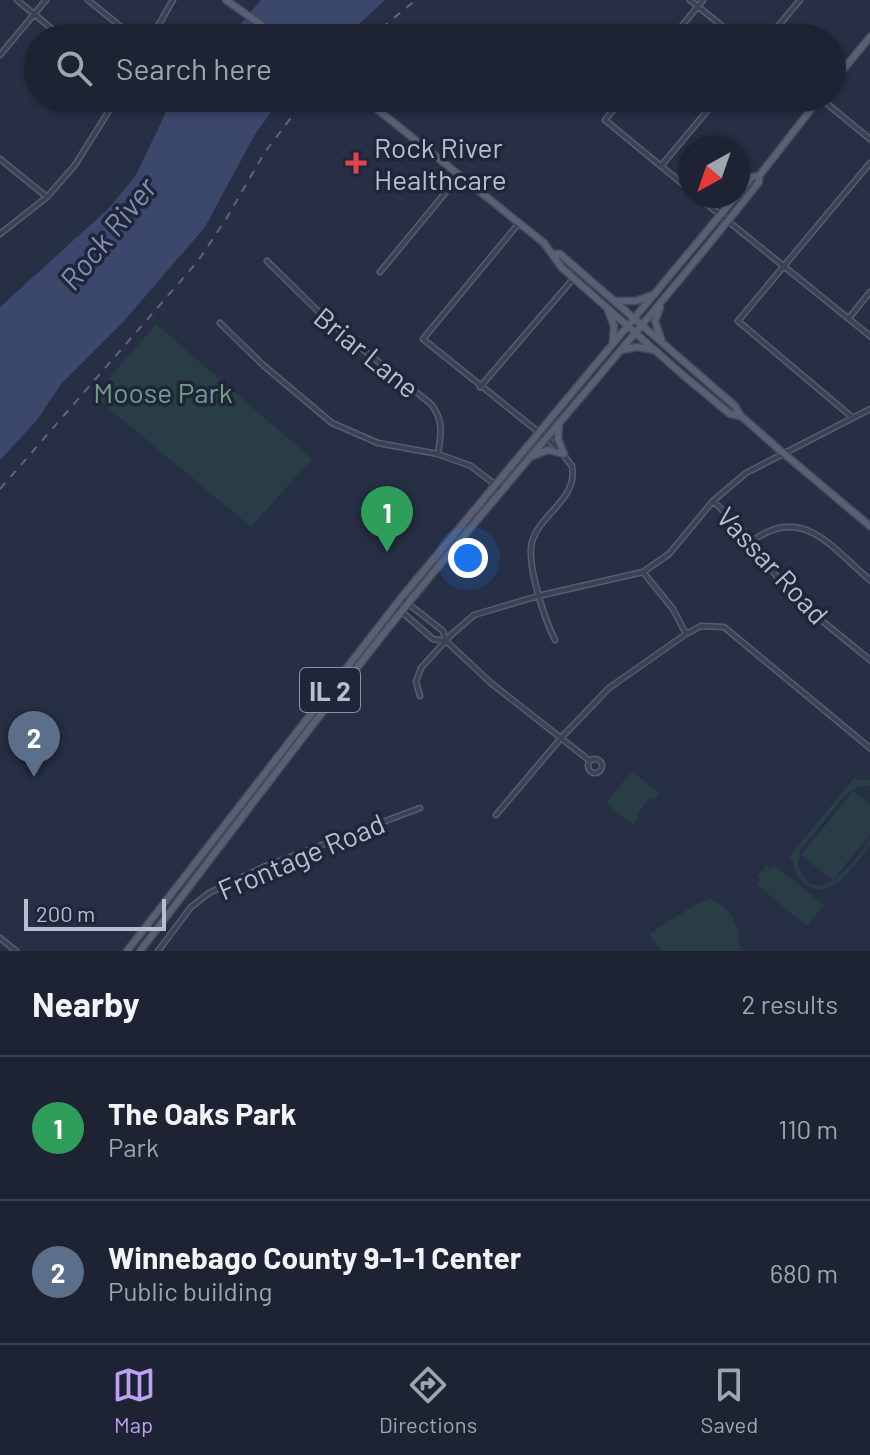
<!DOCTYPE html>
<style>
body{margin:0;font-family:Barlow,sans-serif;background:#2a2f3f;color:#f1f3f6}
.compass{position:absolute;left:678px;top:136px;width:72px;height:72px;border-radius:50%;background:#1d2333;box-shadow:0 2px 6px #0004;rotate:220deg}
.scale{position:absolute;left:24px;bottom:20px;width:142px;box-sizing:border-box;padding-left:8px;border:4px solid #b9bdcd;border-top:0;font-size:22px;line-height:28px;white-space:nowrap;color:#b9bdcd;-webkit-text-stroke:6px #202639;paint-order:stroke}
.you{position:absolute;left:468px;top:558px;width:28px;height:28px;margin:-20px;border:6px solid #fff;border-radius:50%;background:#1a73e8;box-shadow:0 0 0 12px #1a73e833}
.badge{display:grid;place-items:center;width:52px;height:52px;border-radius:50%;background:#bca0f2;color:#fff;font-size:26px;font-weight:700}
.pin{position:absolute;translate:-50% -66px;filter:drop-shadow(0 2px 4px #0008)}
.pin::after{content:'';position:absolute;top:42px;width:28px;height:24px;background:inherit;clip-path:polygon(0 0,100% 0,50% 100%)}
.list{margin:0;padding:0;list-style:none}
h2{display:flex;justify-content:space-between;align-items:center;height:104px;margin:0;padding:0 32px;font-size:34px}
h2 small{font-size:26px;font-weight:400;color:#a0a4ac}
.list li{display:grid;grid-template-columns:52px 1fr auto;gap:24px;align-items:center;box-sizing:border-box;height:144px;padding:0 32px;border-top:2px solid #3b404e}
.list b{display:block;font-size:30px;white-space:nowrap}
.list p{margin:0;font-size:26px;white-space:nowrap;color:#a0a4ac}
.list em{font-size:26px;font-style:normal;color:#a0a4ac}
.icon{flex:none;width:44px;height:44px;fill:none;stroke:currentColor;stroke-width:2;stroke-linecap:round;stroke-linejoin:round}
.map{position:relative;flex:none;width:870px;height:951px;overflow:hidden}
.search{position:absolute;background:#1d2333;box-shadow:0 2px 6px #0004;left:24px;right:24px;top:24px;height:88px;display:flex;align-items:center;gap:20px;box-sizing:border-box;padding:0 28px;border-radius:44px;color:#a0a4ac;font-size:30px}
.sheet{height:392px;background:#1d2333}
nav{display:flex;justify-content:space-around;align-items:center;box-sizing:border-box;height:112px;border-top:2px solid #3b404e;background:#1d2333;font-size:22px;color:#a0a4ac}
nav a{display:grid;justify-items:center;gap:4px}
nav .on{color:#bca0f2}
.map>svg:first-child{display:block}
</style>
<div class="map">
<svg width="870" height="951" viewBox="0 0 870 951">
<rect width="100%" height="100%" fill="#272f44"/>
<!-- green -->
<path fill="#293d45" d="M156 324 312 459 251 527 94 396Z
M632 771 659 793 654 800 650 798 636 815 639 818 633 825 606 803Z
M855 777 859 780H870V786H859L845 795 800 851 798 866C818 915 855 859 870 840V845C856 862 836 899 810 887 798 881 795 873 793 861L789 857Z
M853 791 870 804V834L833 880 801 855Z
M766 865 770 869 774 865 824 905 807 926 757 885 760 880 757 877Z
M711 899C735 911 738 926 741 951H661L649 934 698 903Z"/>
<!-- water -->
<path fill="#3b476b" d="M261 0H385L344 38H228Z
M184 98H281L254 136 205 227 124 321 61 384 37 420 0 460V307L110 207 136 175 166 112 178 106Z"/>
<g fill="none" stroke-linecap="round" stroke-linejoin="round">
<!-- street casing -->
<g stroke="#575c6e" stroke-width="7">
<path id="street" d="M17 0 63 38
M88 0 135 38
M690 0 737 38
M151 38 173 0
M672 38 703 0
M768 38 800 0
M0 55 46 0
M623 98 605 120 690 190
M820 98 870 139
M0 159 47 197
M661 166 718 98
M697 196 870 336
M519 223 423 339 556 446 572 466C578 500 540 513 532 542 526 564 545 620 555 640
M0 234 47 197 75 165 117 98
M267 261 330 323 431 404C444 420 441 434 438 454
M380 272 460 175
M849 318 870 292
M220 323 263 365 332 423 378 443 438 454 471 466 502 490
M480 387 573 279
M853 418 738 321 870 163
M713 501 742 529 780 581 804 606 870 660
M752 541C803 504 831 547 870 580
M643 572 673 609 686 634
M401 598 443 631 446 641 491 683 590 761
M395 606 433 639 444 641
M420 696 416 682 421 668 451 635 474 615 538 596 643 572 669 554 713 501 746 473 870 409
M588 766a7 7 0 1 1 14 0a7 7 0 1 1-14 0Z
M496 815 561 738 609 688 686 634 701 626 724 627 870 748
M0 938 16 951
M158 951 191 907 209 893 266 866 420 808"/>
</g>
<!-- primary casing -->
<g stroke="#454a5d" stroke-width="9">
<path id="primary" d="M226 0 280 38
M832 83 870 37
M363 98 544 243 562 268 683 375 730 414 741 416
M738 194 752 177 759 176
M554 254H560L735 406 741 416 782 452 870 526
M617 301H636L655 294
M660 308 655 321 661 339
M608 310 614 326 613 341
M622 350 637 347 654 350
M559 423 558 439 564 454
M530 457 548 450 564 454
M127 951 401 598 736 196
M140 951C230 834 317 716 410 601 525 460 646 325 759 182V176L820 98"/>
</g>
<!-- street -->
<use href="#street" stroke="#3c4154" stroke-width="4"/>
<!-- primary -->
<use href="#primary" stroke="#5a6073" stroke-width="6"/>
<!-- rail -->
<path stroke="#5e657a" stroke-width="2" stroke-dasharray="8 8" stroke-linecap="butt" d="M369 38 416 0
M0 489 198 261 226 219 265 152 306 98"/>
</g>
<!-- markers -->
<path fill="#e0444e" stroke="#202639" stroke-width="3" d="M352 151h8v8h8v8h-8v8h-8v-8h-8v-8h8z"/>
<g text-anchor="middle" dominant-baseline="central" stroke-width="7" stroke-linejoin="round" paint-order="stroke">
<!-- shield labels -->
<rect fill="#202639" stroke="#8b90a1" stroke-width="2" x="300" y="668" width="60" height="44" rx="6"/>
<g font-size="26" font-weight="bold" fill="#b9bdcd">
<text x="330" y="690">IL 2</text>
</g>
<!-- poi labels -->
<g font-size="28" fill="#b9bdcd" stroke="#202639" text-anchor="start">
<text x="374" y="147">Rock River<tspan x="374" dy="32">Healthcare</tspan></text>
</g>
<!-- street labels -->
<g font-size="28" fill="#b9bdcd" stroke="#202639">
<text transform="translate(367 352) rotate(39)">Briar Lane</text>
<text transform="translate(773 565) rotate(47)">Vassar Road</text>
<text transform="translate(301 856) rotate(-23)">Frontage Road</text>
</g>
<!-- park labels -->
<g font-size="28" fill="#709e83" stroke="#202639">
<text x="163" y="392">Moose Park</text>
</g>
<!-- water labels -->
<g font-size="30" font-style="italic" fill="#808eb4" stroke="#202639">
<text transform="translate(107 233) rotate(-51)">Rock River</text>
</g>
</g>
</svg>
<svg class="compass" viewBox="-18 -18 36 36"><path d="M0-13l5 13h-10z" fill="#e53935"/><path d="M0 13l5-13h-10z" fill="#a0a4ac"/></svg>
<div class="scale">200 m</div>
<div class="you"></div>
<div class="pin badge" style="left:387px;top:552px;background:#2e9e5b">1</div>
<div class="pin badge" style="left:34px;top:777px;background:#5c6f8a">2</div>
<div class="search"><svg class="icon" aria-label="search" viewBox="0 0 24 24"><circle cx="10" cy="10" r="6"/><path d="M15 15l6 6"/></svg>Search here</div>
</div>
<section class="sheet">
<h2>Nearby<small>2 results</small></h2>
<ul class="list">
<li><span class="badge" style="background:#2e9e5b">1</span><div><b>The Oaks Park</b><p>Park</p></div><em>110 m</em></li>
<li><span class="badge" style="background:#5c6f8a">2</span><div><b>Winnebago County 9-1-1 Center</b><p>Public building</p></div><em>680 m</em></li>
</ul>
</section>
<nav>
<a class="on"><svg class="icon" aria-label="map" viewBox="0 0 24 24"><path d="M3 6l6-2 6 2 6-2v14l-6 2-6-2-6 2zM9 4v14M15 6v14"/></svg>Map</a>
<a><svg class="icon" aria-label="directions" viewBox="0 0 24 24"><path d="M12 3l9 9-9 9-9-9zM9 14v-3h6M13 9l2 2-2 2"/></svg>Directions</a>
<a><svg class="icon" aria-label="saved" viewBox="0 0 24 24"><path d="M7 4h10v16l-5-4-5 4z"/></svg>Saved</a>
</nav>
